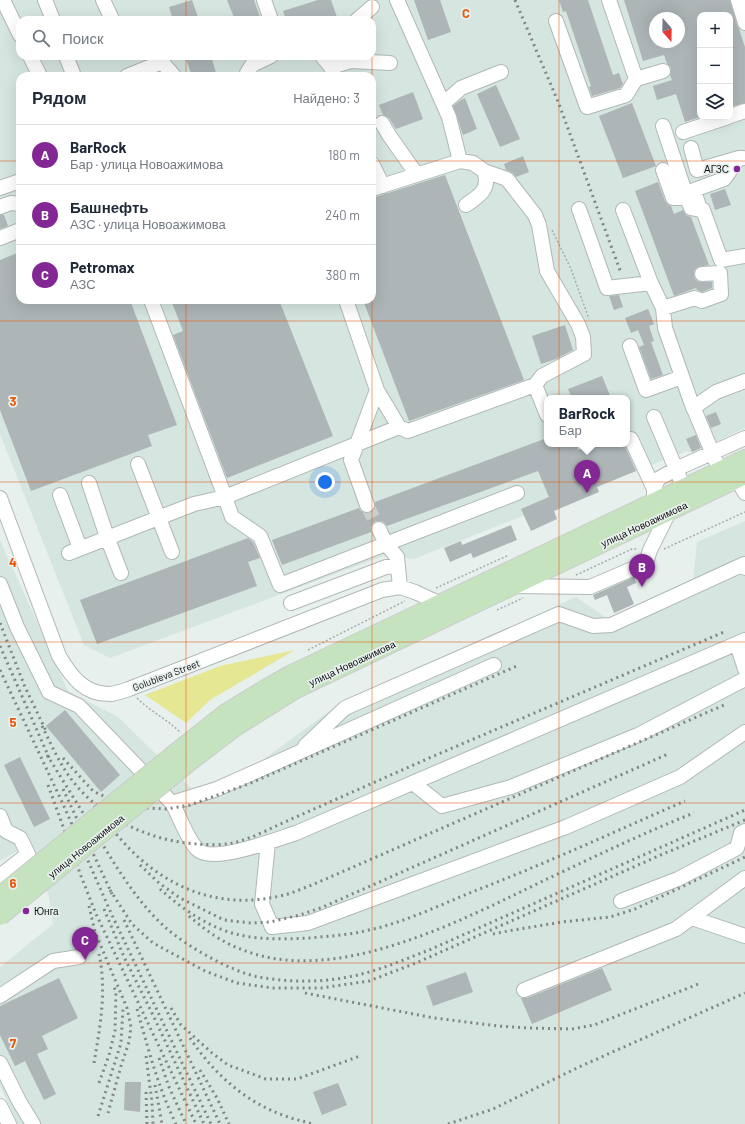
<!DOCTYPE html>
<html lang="ru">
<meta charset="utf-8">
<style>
body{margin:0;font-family:Barlow,sans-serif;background:#f2f2f3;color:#1f2937}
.controls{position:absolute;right:12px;top:12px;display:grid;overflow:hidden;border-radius:8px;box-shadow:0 4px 16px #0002}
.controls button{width:36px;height:36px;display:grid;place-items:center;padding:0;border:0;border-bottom:1px solid #e0e1e3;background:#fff;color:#1f2937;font:20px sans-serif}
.compass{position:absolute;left:649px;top:12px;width:36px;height:36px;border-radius:50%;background:#fff;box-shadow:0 4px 16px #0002;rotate:160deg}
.you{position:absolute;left:325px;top:482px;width:14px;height:14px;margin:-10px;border:3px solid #fff;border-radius:50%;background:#1a73e8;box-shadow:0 0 0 6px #1a73e833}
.badge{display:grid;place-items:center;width:26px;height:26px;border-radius:50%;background:#822793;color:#fff;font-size:13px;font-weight:700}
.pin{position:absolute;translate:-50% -33px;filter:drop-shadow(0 1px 2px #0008)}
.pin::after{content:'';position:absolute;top:21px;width:14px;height:12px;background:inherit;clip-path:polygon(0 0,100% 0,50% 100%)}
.popup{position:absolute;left:544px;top:395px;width:86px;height:52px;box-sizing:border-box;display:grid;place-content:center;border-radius:8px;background:#fff;filter:drop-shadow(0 1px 3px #0005);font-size:13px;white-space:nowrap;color:#747a83}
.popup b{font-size:15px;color:#1f2937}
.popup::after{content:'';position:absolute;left:50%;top:100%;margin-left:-8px;border:8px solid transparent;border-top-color:#fff}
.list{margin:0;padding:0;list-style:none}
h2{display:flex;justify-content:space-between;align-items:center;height:52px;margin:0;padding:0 16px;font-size:17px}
h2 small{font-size:13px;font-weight:400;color:#747a83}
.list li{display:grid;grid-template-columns:26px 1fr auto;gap:12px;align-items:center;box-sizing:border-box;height:60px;padding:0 16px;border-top:1px solid #e0e1e3}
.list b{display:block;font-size:15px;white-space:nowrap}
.list p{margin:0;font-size:13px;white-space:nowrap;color:#747a83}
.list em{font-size:13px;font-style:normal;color:#747a83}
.icon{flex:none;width:22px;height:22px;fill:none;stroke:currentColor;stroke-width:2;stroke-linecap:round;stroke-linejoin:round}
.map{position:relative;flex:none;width:745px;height:1124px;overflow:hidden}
.search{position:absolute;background:#fff;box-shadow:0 4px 16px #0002;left:16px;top:16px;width:360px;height:44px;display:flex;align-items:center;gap:10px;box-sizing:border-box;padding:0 14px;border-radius:12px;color:#747a83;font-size:15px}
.panel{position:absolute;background:#fff;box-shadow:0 4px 16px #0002;left:16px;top:72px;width:360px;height:232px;border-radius:12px}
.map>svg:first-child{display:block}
</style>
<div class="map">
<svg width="745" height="1124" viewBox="0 0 745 1124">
<rect width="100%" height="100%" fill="#e8f0ed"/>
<!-- built -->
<path fill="#d5e5df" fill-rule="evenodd" d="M0 0H745V428L692 453 687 451 414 559 386 555 110 658 84 645 0 434ZM700 15H730V117H700ZM655 18H679V42H655ZM20 20H372V56H20ZM20 76H372V300H20ZM547 398H627V444H547Z
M745 521V1124H18L0 1086V967L53 924 49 897 31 843 0 861V540L68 691 118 717 193 790 261 761 341 703 576 597 611 621 693 582 697 542Z"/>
<!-- green -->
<path fill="#e5e792" d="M295 650 210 700 186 723 145 695 220 666Z"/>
<!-- building -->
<path fill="#adb5b6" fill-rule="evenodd" d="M192 0 199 20H173L169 7Z
M227 0H254L261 20H235Z
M318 0H331L338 20H286L283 11Z
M414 0H440L451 32 428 40Z
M559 0H588L613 75 619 73 623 84 620 88 592 96 589 87 591 86 566 11 563 12Z
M624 0H730L737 25 739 29 745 47V103L730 107V15H700V117L685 122 676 94 657 100 653 86 672 80 670 75 671 68 667 64 664 55 643 61ZM655 18H679V42H655Z
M185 56H211L217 76H192Z
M496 85 520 139 500 147 477 94Z
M413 92 423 119 396 129 389 118 383 115 379 105Z
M465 98 477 129 463 135 453 106 461 100Z
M632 103 656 166 623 178 599 116Z
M523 156 529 172 516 177 513 173 506 170 504 164Z
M445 175 524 380 409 421 363 300H372V198Z
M658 182 665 201 668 205 671 206 674 214 683 210 686 215 691 217 709 265 698 267 694 271V275L695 279 699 282H712V288L702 292 697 290 696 288 674 296 635 191Z
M725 189 731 205 715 210 710 194Z
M0 215H4L8 226 0 229Z
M20 252V300H130L177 425 148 435 152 446 31 491 0 410V260Z
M619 295 623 307 614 310 609 296Z
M171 300H279L333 436 227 478 173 335 183 331Z
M648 309 654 324 649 326 654 341 651 342 663 375 651 379 639 347 644 345 638 330 631 333 625 318Z
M565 325 573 350 556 359 541 364 532 336Z
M602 376 611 398H572L568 389Z
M716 412 721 424 711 428 706 416Z
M696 435 701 448 692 452 686 439Z
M547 438V444H576L578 450 593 444H624L636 471 597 487 599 492 554 511 557 519 531 531 521 509 549 497 538 471 387 526 384 522 376 521 372 524 371 532 282 565 272 540 359 508 361 511 365 513H370L375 507V502Z
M511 525 517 540 473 558 471 553 450 562 444 548 461 541 462 545Z
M248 538 253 542 260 558 248 562 257 586 97 644 80 600Z
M634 577 636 583 627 587 634 604 614 613 607 595 595 600 593 595Z
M65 710 120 775 101 792 46 726Z
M20 757 50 819 34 827 4 765Z
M602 968 612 990 532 1024 521 998H527Z
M466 972 473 992 433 1006 426 986Z
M59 978 78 1018 42 1036 48 1049 37 1054 56 1094 44 1100 25 1061 15 1066 0 1035V1006Z
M125 1082H141L140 1112 124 1110Z
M338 1083 347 1105 322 1115 313 1092Z"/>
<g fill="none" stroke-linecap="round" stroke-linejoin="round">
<!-- minor-tunnel -->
<path stroke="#c8cfcc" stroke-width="14" stroke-dasharray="14 7" stroke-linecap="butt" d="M367 505 379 529"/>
<!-- minor casing -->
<g stroke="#b1b8b5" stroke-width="16">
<path id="minor" d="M3 0 20 35
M45 0 53 20
M103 0 111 17
M264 0 271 20
M397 0 449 117 460 161
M609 0 636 79 663 71
M738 0 745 23
M357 20 372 7
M556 21 587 107 626 95 636 79
M30 56 40 76
M66 56 74 76
M322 56 331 67
M127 76 162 62 174 76
M248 76 247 73 252 65 271 56
M334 76 331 67 351 61 390 63
M443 104 461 88 501 72
M730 116 745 111
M382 123 389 135 417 175
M663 126 687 198
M683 132 728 117
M691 148 697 170 739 158H743
M372 164 383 186
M663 170 673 198H687L691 208 703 210 721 260 745 256
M0 188 20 181
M372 189 460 161 473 163 484 171 507 179 535 215 539 225 547 271 578 324 583 337 584 354 542 376 535 385 547 415
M466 205C479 196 491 189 484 171
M0 207 11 203 20 204
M579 209 607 288 651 283
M623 210 651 283 663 308 665 328 691 402 720 471
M700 210 694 190 724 179 739 158
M0 238 20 230
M151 300 225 497 399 427 408 431 535 385
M346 300 377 390 351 460 367 505
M663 308 695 298 702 301 721 294 720 273 702 274
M630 346 646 390 682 377
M377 390 399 427
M693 408 716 392 745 381
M654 417 684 488
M631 439 654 489
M138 464 172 552
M737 479 745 493
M89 483 107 537 121 573
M60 495 80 548
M0 498 59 656C71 676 84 695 111 694 117 693 123 691 129 689L382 590 400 587 415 592 441 604
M654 502V489L658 479 676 469 745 438
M379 529 386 544 397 557 400 587
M69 553 194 504 225 497 232 517 260 536 280 585 517 493
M0 584 17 627 49 692 79 706 172 803 217 789 494 665
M514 586 590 587 646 563 650 550 669 512
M291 603 386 567 398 566
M737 644 745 669
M305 746 345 708 559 614 593 626 611 625 744 564 745 568
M413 783 442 806 511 787 638 735 745 679
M172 803C179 815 187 839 197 849 211 865 277 839 296 833L745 640
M0 816 6 831 20 838 28 854 0 876
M268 842 262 904 272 927 308 923 566 827 680 777 745 732
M621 901 678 879 737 848 741 833 745 831
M692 918 745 936
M524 990 676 929 745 878
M0 996 53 961 79 957
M0 1063 20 1103 33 1124
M0 1106 9 1124"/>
</g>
<!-- major casing -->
<g stroke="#cbcccb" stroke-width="20">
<path id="major" d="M183 747 226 713 267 688 290 675 745 459
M193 759 235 727 296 689 745 475"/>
</g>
<!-- path -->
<path stroke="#a6acaa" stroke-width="1.5" stroke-dasharray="2 2" stroke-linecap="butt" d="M552 230 571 269 589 319
M664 549 745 512
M576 575 632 549H638
M436 588 509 555
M497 610 523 598
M308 650 405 601
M137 698C151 712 167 719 181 733"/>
<!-- minor -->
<use href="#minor" stroke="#fff" stroke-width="14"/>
<!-- major -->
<use href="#major" stroke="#c5e3be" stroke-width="18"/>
<!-- rail -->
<path stroke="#808684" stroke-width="3" stroke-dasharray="2 4" stroke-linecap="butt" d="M515 0 559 104 621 273
M0 623 25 687 46 731
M0 646 50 760
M0 670 63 804 111 913 211 1124
M42 726C52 746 61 767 75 784 105 820 151 841 197 844 208 845 222 845 233 843 249 839 264 832 278 825L436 755 724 632
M47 755C64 782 81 810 98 837 117 868 138 903 165 927 186 946 230 971 258 977 288 982 318 983 348 977 376 972 403 960 429 950L745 810
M63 758 93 791 126 807 167 809 190 805 251 783 519 665
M48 785 81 876 96 914 196 1124
M63 789 112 894
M94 806C102 816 109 826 117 835 160 886 217 912 284 895 293 893 303 888 312 885L724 705
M140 865 159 883 180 898 224 920 251 923 270 922 300 915 323 907 668 754
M160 889C182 909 211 929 240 935 262 940 287 939 310 938 330 936 349 935 369 930 406 922 442 904 477 890 547 863 616 831 685 801
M110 890 132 924 153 943 205 971 237 983 273 988H321L369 981 416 963 663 854 745 820
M89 906 95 932 127 1008 131 1027 129 1042 121 1066 108 1113
M104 909 124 957 151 1011 204 1124
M189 916C205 930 223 943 243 950 336 987 462 920 545 880 594 857 643 833 694 813
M124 920 220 1124
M493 934 508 931 562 922 610 917 635 909 745 857
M305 993 434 1018 498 1026 529 1028 572 1029 594 1025 701 983
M171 1008 181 1025 212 1053 228 1065 266 1079H297L360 1056
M137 1009C148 1048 158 1087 176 1124
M190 1038C214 1074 246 1103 288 1117 296 1120 304 1121 312 1124
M146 1056 152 1102 153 1124
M159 1058 169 1087 186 1124
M94 1063C100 1027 107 991 99 954
M200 1070 217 1098 229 1124
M99 1083 109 1055 115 1031 116 992 114 987
M155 1085 162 1124
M146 1092 147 1124
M98 1116 121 1043 123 1008
M448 1124 493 1109 579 1067 745 993"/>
<!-- major-bridge casing -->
<g stroke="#cbcccb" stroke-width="20" stroke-linecap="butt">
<path id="major-bridge" d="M0 896 183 747
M0 916 193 759"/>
</g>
<!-- major-bridge -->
<use href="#major-bridge" stroke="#c5e3be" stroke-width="18"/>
</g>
<!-- grid -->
<path fill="none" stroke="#e8590c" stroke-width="1" stroke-opacity="0.55" d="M186 0V20M372 0V1124M559 0V1124M186 56V76M0 161H20M372 161H745M186 300V1124M0 321H745M0 482H745M0 642H745M0 803H745M0 963H745"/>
<!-- markers -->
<g fill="#822793" stroke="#e8f0ed" stroke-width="1.5">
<circle cx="737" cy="169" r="4"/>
<circle cx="26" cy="911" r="4"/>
</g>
<g text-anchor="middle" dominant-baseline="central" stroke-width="3.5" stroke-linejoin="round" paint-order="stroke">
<!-- poi labels -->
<g font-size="10" fill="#121514" stroke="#e8f0ed" text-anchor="end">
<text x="729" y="169">АГЗС</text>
<text x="34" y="911" text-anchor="start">Юнга</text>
</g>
<!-- street labels -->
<g font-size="10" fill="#121514" stroke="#e8f0ed">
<text transform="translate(644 524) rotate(-25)">улица Новоажимова</text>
<text transform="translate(352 663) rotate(-25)">улица Новоажимова</text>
<text transform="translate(166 675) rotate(-21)">Golubleva Street</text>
<text transform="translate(86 846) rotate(-39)">улица Новоажимова</text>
</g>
</g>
<g font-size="13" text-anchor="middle" font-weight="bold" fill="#e8590c" stroke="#e8f0ed" stroke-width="3.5" stroke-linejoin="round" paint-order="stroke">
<text x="466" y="18">C</text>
<text x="13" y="406">3</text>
<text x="13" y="567">4</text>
<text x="13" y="727">5</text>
<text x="13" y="888">6</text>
<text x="13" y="1048">7</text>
</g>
</svg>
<div class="controls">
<button>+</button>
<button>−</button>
<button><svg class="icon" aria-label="layers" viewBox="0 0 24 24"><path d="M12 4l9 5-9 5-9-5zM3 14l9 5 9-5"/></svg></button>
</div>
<svg class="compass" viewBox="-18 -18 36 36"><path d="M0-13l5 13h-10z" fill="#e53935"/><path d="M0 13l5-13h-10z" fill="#747a83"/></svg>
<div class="you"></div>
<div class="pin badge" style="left:587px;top:493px">A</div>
<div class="popup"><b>BarRock</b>Бар</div>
<div class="pin badge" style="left:642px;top:587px">B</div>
<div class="pin badge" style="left:85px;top:960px">C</div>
<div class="search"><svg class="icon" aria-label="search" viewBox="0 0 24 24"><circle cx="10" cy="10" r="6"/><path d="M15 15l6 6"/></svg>Поиск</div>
<section class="panel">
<h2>Рядом<small>Найдено: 3</small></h2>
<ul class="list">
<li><span class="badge">A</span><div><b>BarRock</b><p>Бар · улица Новоажимова</p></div><em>180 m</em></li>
<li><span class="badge">B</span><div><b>Башнефть</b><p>АЗС · улица Новоажимова</p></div><em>240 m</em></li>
<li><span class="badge">C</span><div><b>Petromax</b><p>АЗС</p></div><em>380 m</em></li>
</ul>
</section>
</div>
